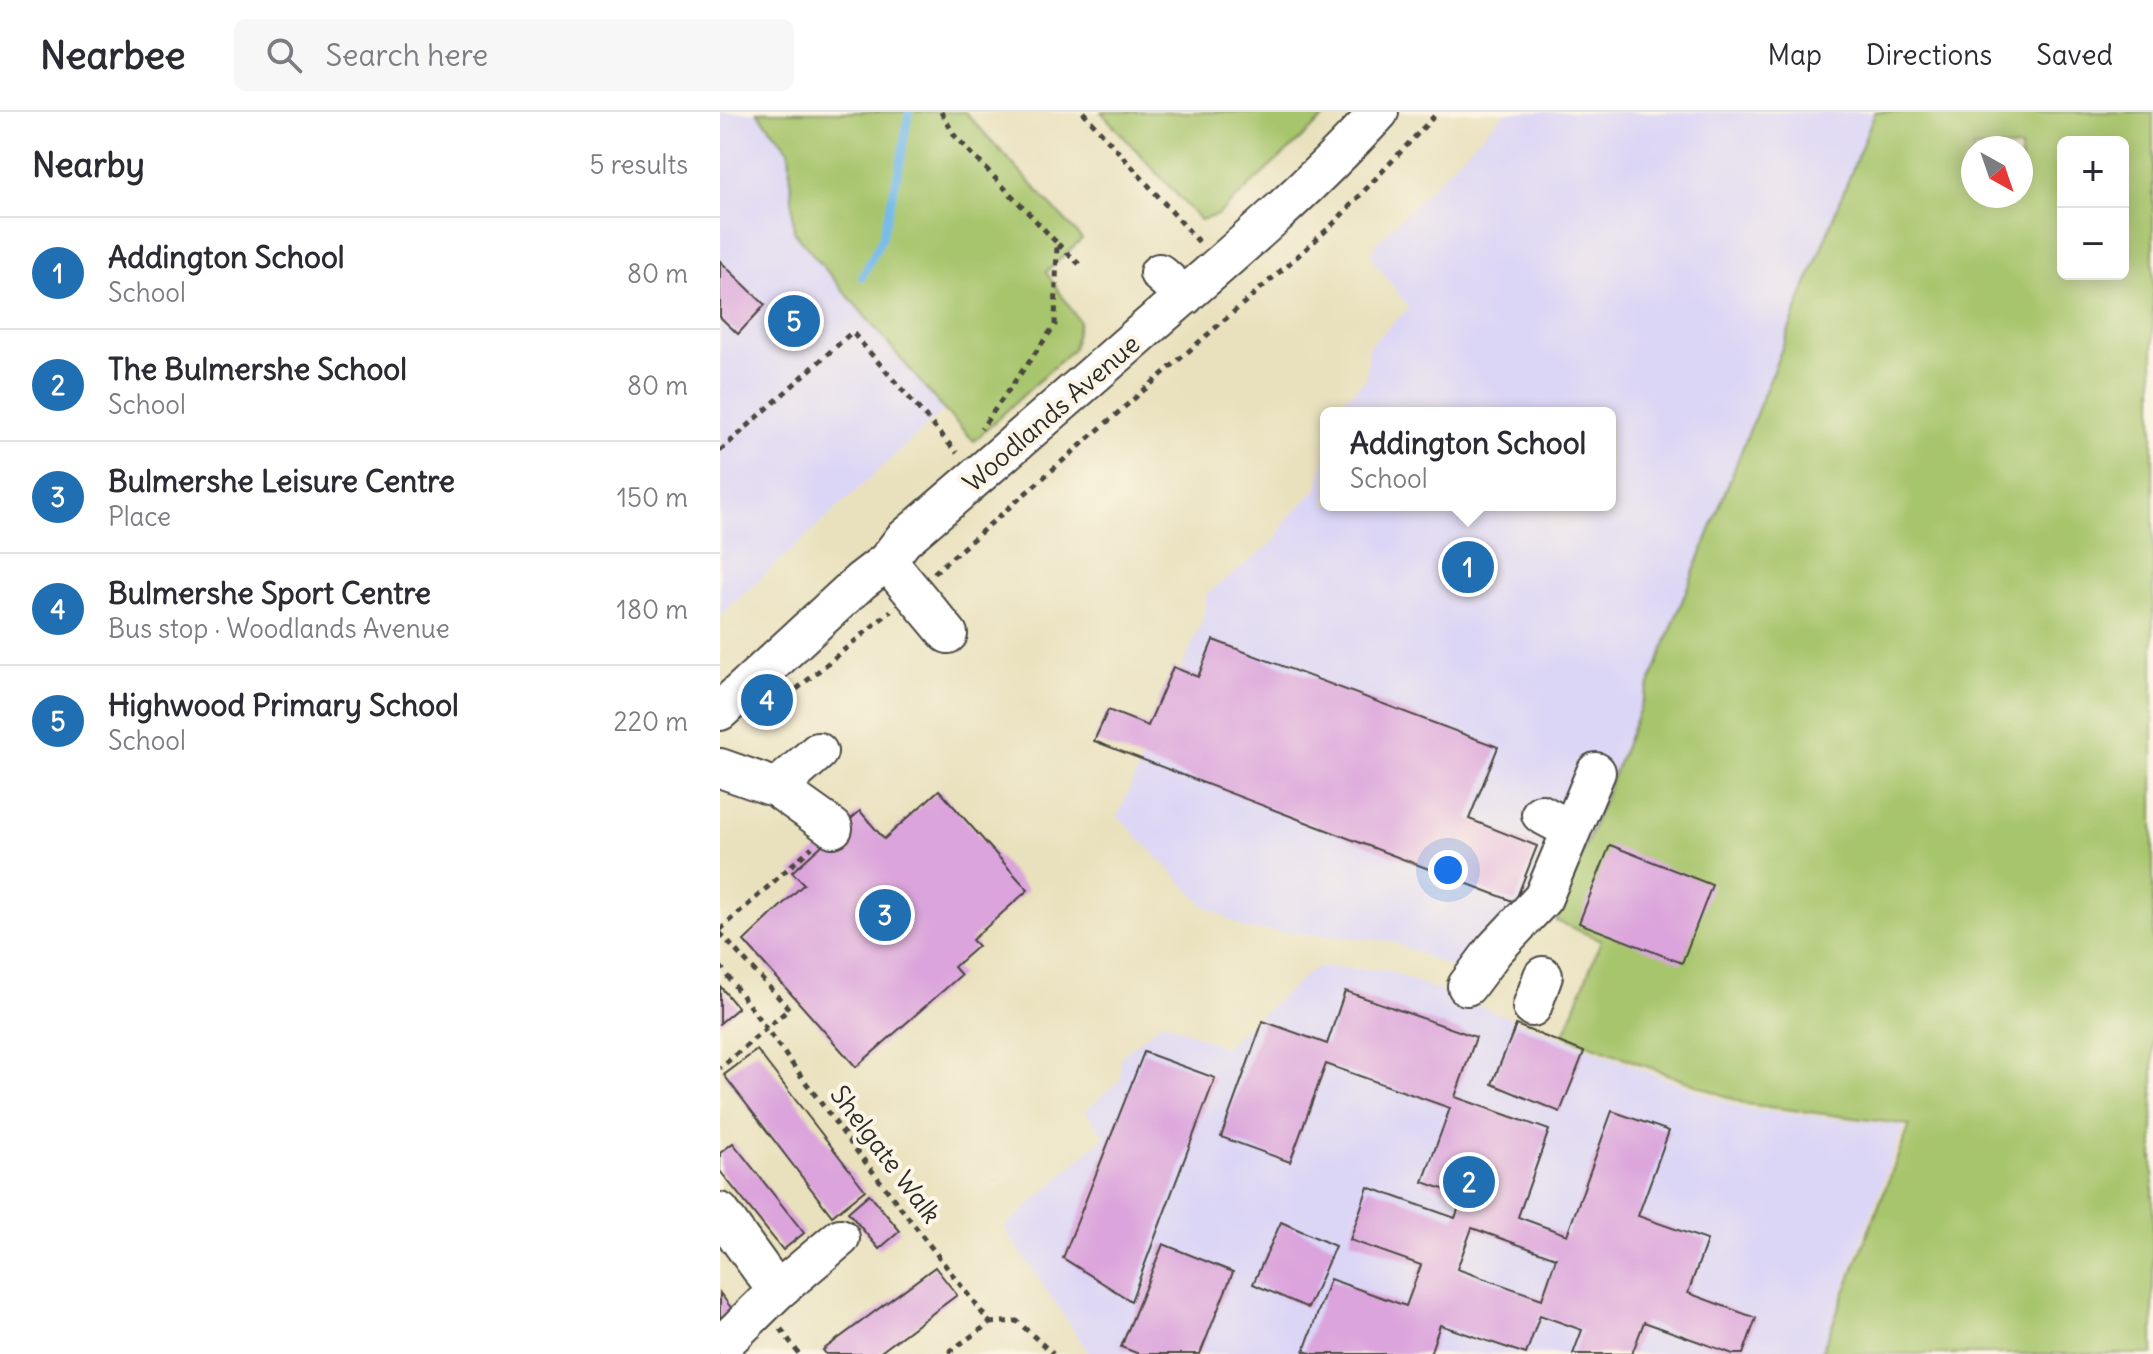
<!DOCTYPE html>
<meta charset="utf-8">
<style>
body{margin:0;font-family:Delius,sans-serif;background:#f7f7f7;color:#2b2b33}
.controls{position:absolute;right:24px;top:24px;display:grid;overflow:hidden;border-radius:12px;box-shadow:0 4px 20px #0003}
.controls button{width:72px;height:72px;display:grid;place-items:center;padding:0;border:0;border-bottom:2px solid #e1e1e2;background:#fff;color:#2b2b33;font:40px sans-serif}
.compass{position:absolute;left:1241px;top:24px;width:72px;height:72px;border-radius:50%;background:#fff;box-shadow:0 4px 20px #0003;rotate:140deg}
.you{position:absolute;left:728px;top:758px;width:28px;height:28px;margin:-20px;border:6px solid #fff;border-radius:50%;background:#1a73e8;box-shadow:0 0 0 12px #1a73e833}
.badge{display:grid;place-items:center;width:52px;height:52px;border-radius:50%;background:#1f6fb2;color:#fff;font-size:26px;font-weight:700}
.pin{position:absolute;translate:-50% -50%;border:4px solid #fff;box-shadow:0 2px 8px #0006}
.popup{position:absolute;left:600px;top:295px;width:296px;height:104px;box-sizing:border-box;display:grid;place-content:center;border-radius:12px;background:#fff;filter:drop-shadow(0 2px 6px #0005);font-size:26px;white-space:nowrap;color:#7c7c81}
.popup b{font-size:30px;color:#2b2b33}
.popup::after{content:'';position:absolute;left:50%;top:100%;margin-left:-16px;border:16px solid transparent;border-top-color:#fff}
.list{margin:0;padding:0;list-style:none}
h2{display:flex;justify-content:space-between;align-items:center;height:104px;margin:0;padding:0 32px;font-size:34px}
h2 small{font-size:26px;font-weight:400;color:#7c7c81}
.list li{display:grid;grid-template-columns:52px 1fr auto;gap:24px;align-items:center;box-sizing:border-box;height:112px;padding:0 32px;border-top:2px solid #e1e1e2}
.list b{display:block;font-size:30px;white-space:nowrap}
.list p{margin:0;font-size:26px;white-space:nowrap;color:#7c7c81}
.list em{font-size:26px;font-style:normal;color:#7c7c81}
.icon{flex:none;width:44px;height:44px;fill:none;stroke:currentColor;stroke-width:2;stroke-linecap:round;stroke-linejoin:round}
.map{position:relative;flex:none;width:1433px;height:1242px;overflow:hidden}
header{display:flex;align-items:center;gap:48px;box-sizing:border-box;height:112px;padding:0 40px;background:#fff;border-bottom:2px solid #e1e1e2}
header strong{font-size:38px}
nav{display:flex;gap:44px;margin-inline-start:auto;font-size:28px}
.search{width:560px;height:72px;background:#f7f7f7;display:flex;align-items:center;gap:20px;box-sizing:border-box;padding:0 28px;border-radius:12px;color:#7c7c81;font-size:30px}
main{display:flex}
aside{flex:1;background:#fff}
.map>svg:first-child{display:block}
</style>
<header>
<strong>Nearbee</strong>
<div class="search"><svg class="icon" aria-label="search" viewBox="0 0 24 24"><circle cx="10" cy="10" r="6"/><path d="M15 15l6 6"/></svg>Search here</div>
<nav><a>Map</a><a>Directions</a><a>Saved</a></nav>
</header>
<main>
<aside>
<h2>Nearby<small>5 results</small></h2>
<ul class="list">
<li><span class="badge">1</span><div><b>Addington School</b><p>School</p></div><em>80 m</em></li>
<li><span class="badge">2</span><div><b>The Bulmershe School</b><p>School</p></div><em>80 m</em></li>
<li><span class="badge">3</span><div><b>Bulmershe Leisure Centre</b><p>Place</p></div><em>150 m</em></li>
<li><span class="badge">4</span><div><b>Bulmershe Sport Centre</b><p>Bus stop · Woodlands Avenue</p></div><em>180 m</em></li>
<li><span class="badge">5</span><div><b>Highwood Primary School</b><p>School</p></div><em>220 m</em></li>
</ul>
</aside>
<div class="map">
<svg width="1433" height="1242" viewBox="0 0 1433 1242">
<rect width="100%" height="100%" fill="#fcf5e5"/>
<filter id="ink" filterUnits="userSpaceOnUse"><feTurbulence type="fractalNoise" baseFrequency=".0125" numOctaves="2"/><feDisplacementMap in="SourceGraphic" scale="16" xChannelSelector="R" yChannelSelector="G"/><feConvolveMatrix kernelMatrix="1 2 1 2 8 2 1 2 1" color-interpolation-filters="sRGB"/></filter>
<filter id="wash" filterUnits="userSpaceOnUse"><feTurbulence type="fractalNoise" baseFrequency=".006" numOctaves="4" result="noise"/><feDisplacementMap in="SourceGraphic" scale="32" xChannelSelector="R" yChannelSelector="G"/><feGaussianBlur stdDeviation="1.8" result="paint"/><feColorMatrix in="noise" values="0 0 0 0 0 0 0 0 0 0 0 0 0 0 0 0 0 1.4 0 .05"/><feComposite in="paint" operator="in"/></filter>
<g filter="url(#wash)">
<rect width="100%" height="100%" fill="#e9e1bd"/>
<!-- built -->
<path fill="#dcd6f6" d="M0 0H37L70 38 74 120 224 298 0 504Z
M785 0H1155L836 809 778 821 735 857 670 829 526 817 484 793 398 704 483 507 486 483 556 428 566 408 598 376 606 341V393H890V301H608L646 268 649 234 689 196 651 145 659 128Z
M596 855 666 858 1025 997 1184 1014 1100 1242H370L284 1116 385 1024 365 999 401 967 400 946 443 909 503 935Z"/>
<!-- green -->
<path fill="#a7c56c" stroke="#69784c" stroke-width="2" fill-rule="evenodd" d="M37 0H245L362 127 326 160 359 209 353 237 254 329 224 298 74 120 69 38Z
M381 0H610L498 103 480 108Z
M1155 0H1433V1242H1101L1190 1013 1026 992 844 923 881 828 836 809ZM1343 30H1403V162H1343ZM1253 36H1301V84H1253Z"/>
<g fill="none" stroke-linecap="round" stroke-linejoin="round">
<!-- stream -->
<path stroke="#71b9e9" stroke-width="8" d="M142 165 162 126 180 53 189 0"/>
</g>
<g id="blocks">
<!-- building -->
<path fill="#dba4dc" fill-rule="evenodd" d="M0 149 45 193 18 222 0 205Z
M493 528 778 635 749 707 817 734 795 790 374 629 388 598 428 614 453 555 478 565Z
M219 678 308 778 252 828 258 834 234 855 241 863 136 955 24 829 84 772 72 760 140 699 164 727Z
M890 733 992 773 962 851 859 811Z
M0 874 18 896 0 911Z
M625 879 756 925 735 985 829 1018 798 1105 847 1123 892 999 949 1019 918 1104 987 1128 968 1181 1036 1206 1023 1242H1013L924 1210 912 1242H853L862 1218 820 1203 806 1242 720 1213 710 1242H594L584 1239 610 1167 686 1194 701 1153 630 1128 648 1075 735 1106 743 1084 703 1070 730 996 606 952 570 1050 501 1025 543 909 607 932ZM752 1116 836 1146 822 1187 737 1157Z
M796 913 864 940 840 1000 772 972Z
M37 938 145 1078 112 1104 4 963Z
M424 940 495 966 411 1189 343 1146Z
M13 1031 84 1121 63 1138 0 1059V1041Z
M149 1082 180 1119 159 1137 128 1100Z
M561 1110 615 1134 588 1196 533 1172Z
M443 1132 513 1160 480 1242H419L401 1235Z
M215 1155 237 1183 158 1242H106L103 1238Z
M0 1181 12 1197 0 1206Z"/>
</g>
</g>
<g filter="url(#ink)">
<use href="#blocks" fill-opacity="0" stroke="#484641" stroke-width="2"/>
<g fill="none" stroke-linecap="round" stroke-linejoin="round">
<!-- minor casing -->
<g stroke="#484641" stroke-width="42">
<path id="minor" d="M439 161 465 184
M167 449 228 522
M0 599 141 469 167 449 183 428C265 358 346 287 427 216 507 147 588 78 659 0
M0 656 57 676 113 716
M57 676 98 640
M821 702 851 718
M747 874 774 838 823 786 876 660
M812 895 823 864
M0 1100 57 1179 9 1226
M57 1179 120 1126"/>
</g>
<!-- path -->
<path stroke="#484641" stroke-width="5" stroke-dasharray="6 6" stroke-linecap="butt" d="M221 0 235 24 337 131 335 213 261 317
M363 0 479 130
M338 132 359 152
M0 339 132 220 237 341
M214 461 587 136 614 111 718 0
M49 600 171 499
M0 818 92 735
M0 821 69 897 0 956
M0 854 129 1029 270 1211 226 1242
M270 1211 297 1209 333 1242
M61 1217 79 1242"/>
<!-- minor -->
<use href="#minor" stroke="#fff" stroke-width="38"/>
</g>
</g>
<g text-anchor="middle" dominant-baseline="central" stroke-width="8" stroke-linejoin="round" paint-order="stroke">
<!-- street labels -->
<g font-size="26" fill="#2b2b2b" stroke="#fcf5e5">
<text transform="translate(331 301) rotate(-41)">Woodlands Avenue</text>
<text transform="translate(166 1042) rotate(53)">Shelgate Walk</text>
</g>
</g>
</svg>
<div class="controls">
<button>+</button>
<button>−</button>
</div>
<svg class="compass" viewBox="-18 -18 36 36"><path d="M0-13l5 13h-10z" fill="#e53935"/><path d="M0 13l5-13h-10z" fill="#7c7c81"/></svg>
<div class="you"></div>
<div class="pin badge" style="left:748px;top:455px">1</div>
<div class="popup"><b>Addington School</b>School</div>
<div class="pin badge" style="left:749px;top:1070px">2</div>
<div class="pin badge" style="left:165px;top:803px">3</div>
<div class="pin badge" style="left:47px;top:588px">4</div>
<div class="pin badge" style="left:74px;top:209px">5</div>
</div>
</main>
